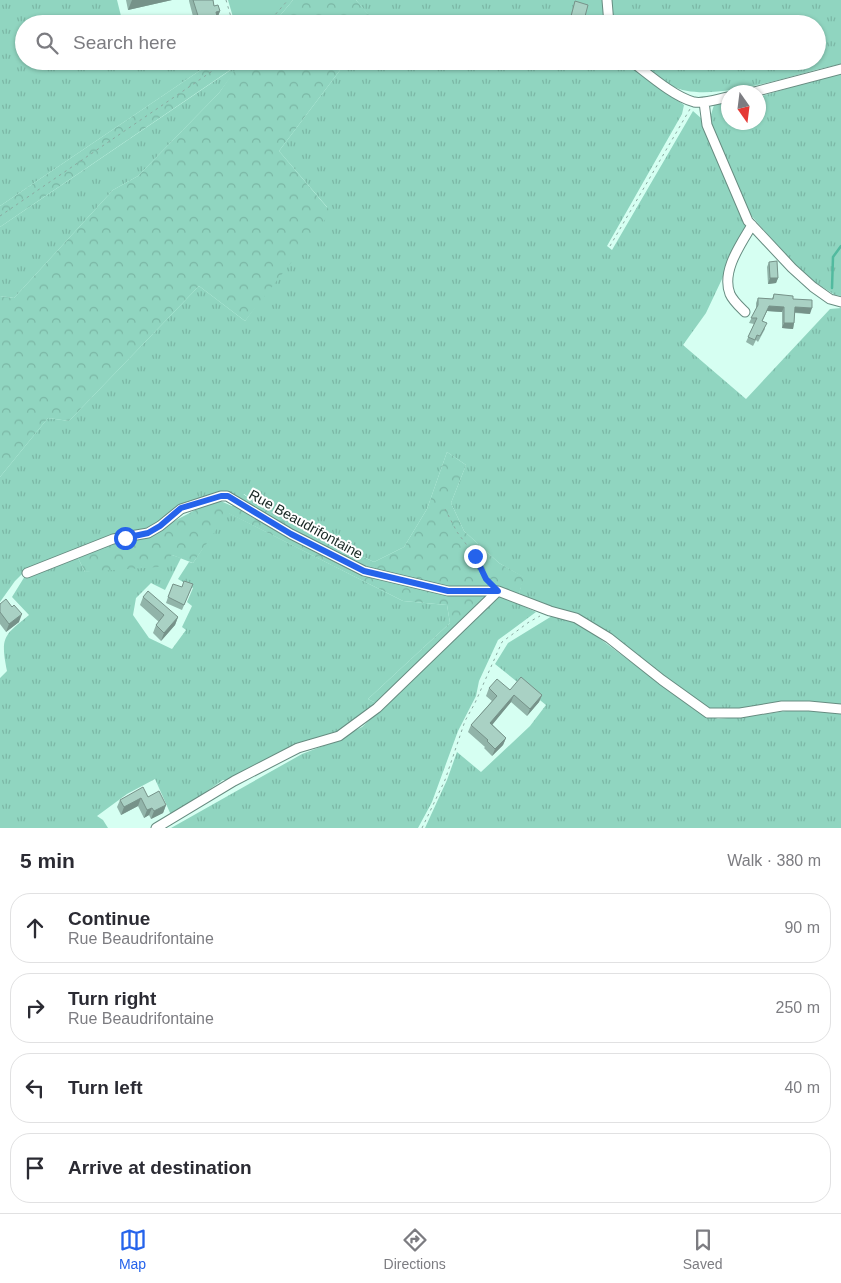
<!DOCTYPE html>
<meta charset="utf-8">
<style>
body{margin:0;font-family:Helvetica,sans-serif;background:#f7f7f7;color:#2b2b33}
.compass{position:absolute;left:721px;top:85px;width:45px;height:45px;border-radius:50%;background:#fff;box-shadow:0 1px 4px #0004;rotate:166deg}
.stop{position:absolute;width:15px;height:15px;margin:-11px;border:4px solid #2563eb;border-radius:50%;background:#fff}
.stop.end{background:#2563eb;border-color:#fff;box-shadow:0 1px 5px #0008}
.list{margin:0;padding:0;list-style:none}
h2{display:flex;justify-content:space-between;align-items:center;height:65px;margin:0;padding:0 20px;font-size:21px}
h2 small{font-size:16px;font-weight:400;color:#7c7c81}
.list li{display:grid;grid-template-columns:32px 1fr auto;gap:15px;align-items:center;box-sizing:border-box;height:70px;margin:0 10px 10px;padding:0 10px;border:1px solid #e1e1e2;border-radius:20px}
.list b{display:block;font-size:19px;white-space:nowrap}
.list p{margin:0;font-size:16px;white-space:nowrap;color:#7c7c81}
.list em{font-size:16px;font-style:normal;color:#7c7c81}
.icon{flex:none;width:28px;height:28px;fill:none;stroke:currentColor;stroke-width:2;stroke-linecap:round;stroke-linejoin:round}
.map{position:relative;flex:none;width:841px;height:828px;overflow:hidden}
.search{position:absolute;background:#fff;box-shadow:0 1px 4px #0004;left:15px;right:15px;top:15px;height:55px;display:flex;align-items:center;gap:12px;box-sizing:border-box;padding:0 18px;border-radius:28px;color:#7c7c81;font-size:19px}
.sheet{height:385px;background:#fff}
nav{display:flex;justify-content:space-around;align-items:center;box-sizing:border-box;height:70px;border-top:1px solid #e1e1e2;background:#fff;font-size:14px;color:#7c7c81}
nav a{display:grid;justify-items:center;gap:2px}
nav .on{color:#2563eb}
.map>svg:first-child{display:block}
</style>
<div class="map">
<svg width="841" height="828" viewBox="0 0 841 828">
<defs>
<pattern id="grass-tufts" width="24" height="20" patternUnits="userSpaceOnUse" patternTransform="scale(1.25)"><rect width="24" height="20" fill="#90d5c0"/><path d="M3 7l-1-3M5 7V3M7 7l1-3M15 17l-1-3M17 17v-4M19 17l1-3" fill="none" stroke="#7bb7a5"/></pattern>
<pattern id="forest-crowns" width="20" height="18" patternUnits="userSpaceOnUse" patternTransform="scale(1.25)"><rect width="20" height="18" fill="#90d5c0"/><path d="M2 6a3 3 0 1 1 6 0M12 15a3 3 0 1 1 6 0" fill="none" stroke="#7bb7a5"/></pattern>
</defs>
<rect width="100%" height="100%" fill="#d6fff2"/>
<!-- grass -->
<path fill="url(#grass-tufts)" d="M0 0H117L123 24H24V61H214L0 206Z
M356 0H604L605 24H376Z
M610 0H841V64C799 72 710 106 672 86 660 80 649 69 638 61H817V24H612Z
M347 61H626L684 105 682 114 607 246 612 250 693 111 702 119 747 226 706 313 683 345 746 399 830 309 841 308V706L711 710 680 689 599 627 581 617 538 604 519 594 523 577 499 563 464 531 451 503 466 465 447 452 427 509 404 547 374 562 272 513 244 494 239 499 226 491 191 501 150 527 97 541 67 555 28 568 15 581 0 602V477L48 418 69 421 199 286 245 321 327 207 279 151Z
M241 63 219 93 138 176 113 190 14 298 0 296V227Z
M838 73H841V296L835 295 816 283 800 272 749 213 709 121 714 105 728 102V122H758L759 97Z
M227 512 403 601 447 605 450 623 368 699 376 703 353 723 332 735 231 780H223L197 798 194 802 171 815 155 779 127 794 97 816 103 820 108 828H0V678L7 671C0 636 4 636 29 615L12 597 25 576 78 558 85 572 172 555 181 558 165 590 151 583 136 598 133 615 149 638 172 649 186 630 182 627 192 606 187 602 193 588 178 579 189 562 193 563Z
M499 595 536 612 498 640 479 681 476 696 458 731 432 802 418 828H171L302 754 328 744 362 727Z
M552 616 579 623 695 710 718 719 758 715 800 709 841 712V828H425L447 780 457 752 481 772 530 726 546 705 495 664 508 643Z"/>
<!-- forest -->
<path fill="url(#forest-crowns)" d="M293 0H356L376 23 273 24Z
M214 61H240L241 63 242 61H347L279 151 331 212 245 321 199 286 69 421 48 418 0 477V296L14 298 113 190 138 176 219 93 239 64 0 227V206Z
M447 452 466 465 451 503 464 531 499 563 524 577 519 594 499 587 376 703 368 699 450 623 447 605 403 601 228 513 193 563 172 555 158 567 85 572 78 558 114 543 146 536 216 499 232 506 243 494 272 513 374 562 404 547 427 509Z"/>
<!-- green -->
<path fill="#90d5c0" d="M228 0H293L273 24H235Z"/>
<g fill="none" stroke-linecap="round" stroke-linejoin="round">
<!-- stream -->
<path stroke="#52ba9f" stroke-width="2.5" d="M832 288 833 257 841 246"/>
<!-- minor casing -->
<g stroke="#678c81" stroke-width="11">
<path id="minor" d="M607 0 609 24
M631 61C647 73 674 97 694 102 704 104 718 99 728 97
M754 92 841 69
M704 102 707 125 748 221 792 268 813 287 830 299 841 302
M745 312C740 307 733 301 730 294 721 271 741 244 752 225
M27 573 113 539 148 533 160 526 181 509 221 496H227L291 534 364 571 448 591H498L550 611 576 618 609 638 662 680 708 713H740L782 706H809L841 709
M156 828 234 781 298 748 339 736 377 708 498 591"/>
</g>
<!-- path -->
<path stroke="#8aa9a0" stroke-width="1" stroke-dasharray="2.5 4" stroke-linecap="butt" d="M226 0 233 24
M267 24 288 0
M0 216 227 61
M610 246 690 109
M445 509 457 532 475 556 486 579 490 583
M422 828 445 780 465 721 475 703 502 642 529 622 540 616"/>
<!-- minor -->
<use href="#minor" stroke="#fff" stroke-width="9"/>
</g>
<!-- wall -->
<path fill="#91b4a9" d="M126 0H172L128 10Z
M189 0H213L214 6 220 11 215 24H195L189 1Z
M575 1 583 24H568Z
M769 262 778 278 776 283 768 284 767 267Z
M774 294 793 299 810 314 795 313 794 323 793 329 782 328V312L767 311 762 321 765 329 758 342 756 340 753 346 746 342 754 324 749 323 756 309V303L758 298 772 299Z
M191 589 182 610 166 603 168 597Z
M143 597 178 617 175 625 161 641 153 633 156 625 159 622 140 605Z
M0 604 12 607 19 622 6 632 0 624Z
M489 688 510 690 542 695 539 702 527 716 511 702 492 724 506 738 503 745 492 756 484 748 485 747 468 732 471 725 492 701 486 696Z
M148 797 166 805 163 813 151 819 149 815 144 818 138 806 121 815 117 807 120 800Z"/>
<!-- shaded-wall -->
<path fill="#769289" d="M132 0H172L128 10Z
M220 11 215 24H199L200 22 216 12Z
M770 278H778L776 283 768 284Z
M769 306 784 307 782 312 767 311 760 326Z
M795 307 812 308 810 314 793 312Z
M784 323H794L793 329 782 328Z
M22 614 19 622 6 632 9 624Z
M178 617 175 625 161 641 164 633Z
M514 695 511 702 488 730 490 723Z
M542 695 539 702 527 716 530 709Z
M506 738 503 745 492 756 495 749Z
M141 798 138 806 121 815 124 807Z
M166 805 163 813 151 819 154 811Z
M152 808 149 815 144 818 147 810Z"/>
<!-- building -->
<path fill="#a9d1c4" stroke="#769289" d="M193 0H213L214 6 218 5 220 11 216 12 217 17 200 22Z
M575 1 588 5 583 24H569Z
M777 261 778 278H770L769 262Z
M774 294 793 296V299L812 300V308L795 307 794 323H784V307L769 306 762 321 767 323 760 336 757 335 755 340 748 337 757 318H751L758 305V298L773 299Z
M184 581 193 584 184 605 168 597 173 584 182 587Z
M148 591 178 617 164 633 156 625 164 615 143 597Z
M6 599 12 607 14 605 22 614 9 624 0 612V604Z
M521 677 542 695 530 709 514 695 490 723 506 738 495 749 487 741 488 740 471 725 497 696 489 688 497 679 510 690Z
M143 787 148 797 159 791 166 805 154 811 152 808 147 810 141 798 124 807 120 800Z"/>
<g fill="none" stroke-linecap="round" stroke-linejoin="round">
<!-- route -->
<path stroke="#2563eb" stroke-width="6" d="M125 538 148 533 160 526 181 508 221 496H228L291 534 364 571 448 591H498L486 579 475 556"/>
</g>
<g text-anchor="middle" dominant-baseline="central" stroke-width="4" stroke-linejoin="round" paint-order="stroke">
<!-- street labels -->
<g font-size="14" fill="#162521" stroke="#fff">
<text transform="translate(306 524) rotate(29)">Rue Beaudrifontaine</text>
</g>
</g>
</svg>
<svg class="compass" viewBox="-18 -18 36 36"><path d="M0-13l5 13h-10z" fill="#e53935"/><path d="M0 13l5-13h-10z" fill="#7c7c81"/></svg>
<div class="stop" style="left:125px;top:538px"></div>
<div class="stop end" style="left:475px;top:556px"></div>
<div class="search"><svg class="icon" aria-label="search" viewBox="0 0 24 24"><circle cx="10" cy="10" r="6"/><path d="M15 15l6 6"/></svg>Search here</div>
</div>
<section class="sheet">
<h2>5 min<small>Walk · 380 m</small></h2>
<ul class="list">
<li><svg class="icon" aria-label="ahead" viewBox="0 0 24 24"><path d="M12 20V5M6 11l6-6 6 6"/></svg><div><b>Continue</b><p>Rue Beaudrifontaine</p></div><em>90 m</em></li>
<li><svg class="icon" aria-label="right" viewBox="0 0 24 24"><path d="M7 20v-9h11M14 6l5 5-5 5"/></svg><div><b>Turn right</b><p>Rue Beaudrifontaine</p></div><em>250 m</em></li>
<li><svg class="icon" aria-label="left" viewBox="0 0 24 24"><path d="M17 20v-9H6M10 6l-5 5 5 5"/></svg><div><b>Turn left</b></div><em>40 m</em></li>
<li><svg class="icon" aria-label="arrive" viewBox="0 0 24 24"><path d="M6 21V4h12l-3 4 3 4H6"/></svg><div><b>Arrive at destination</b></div></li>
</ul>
</section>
<nav>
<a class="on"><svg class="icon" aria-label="map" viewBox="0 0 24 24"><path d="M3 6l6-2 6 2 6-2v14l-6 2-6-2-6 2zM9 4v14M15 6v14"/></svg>Map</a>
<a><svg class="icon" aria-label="directions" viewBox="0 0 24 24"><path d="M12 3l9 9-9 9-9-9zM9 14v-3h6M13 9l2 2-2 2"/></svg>Directions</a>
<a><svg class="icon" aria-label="saved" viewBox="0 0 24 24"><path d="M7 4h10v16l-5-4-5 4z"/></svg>Saved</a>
</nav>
